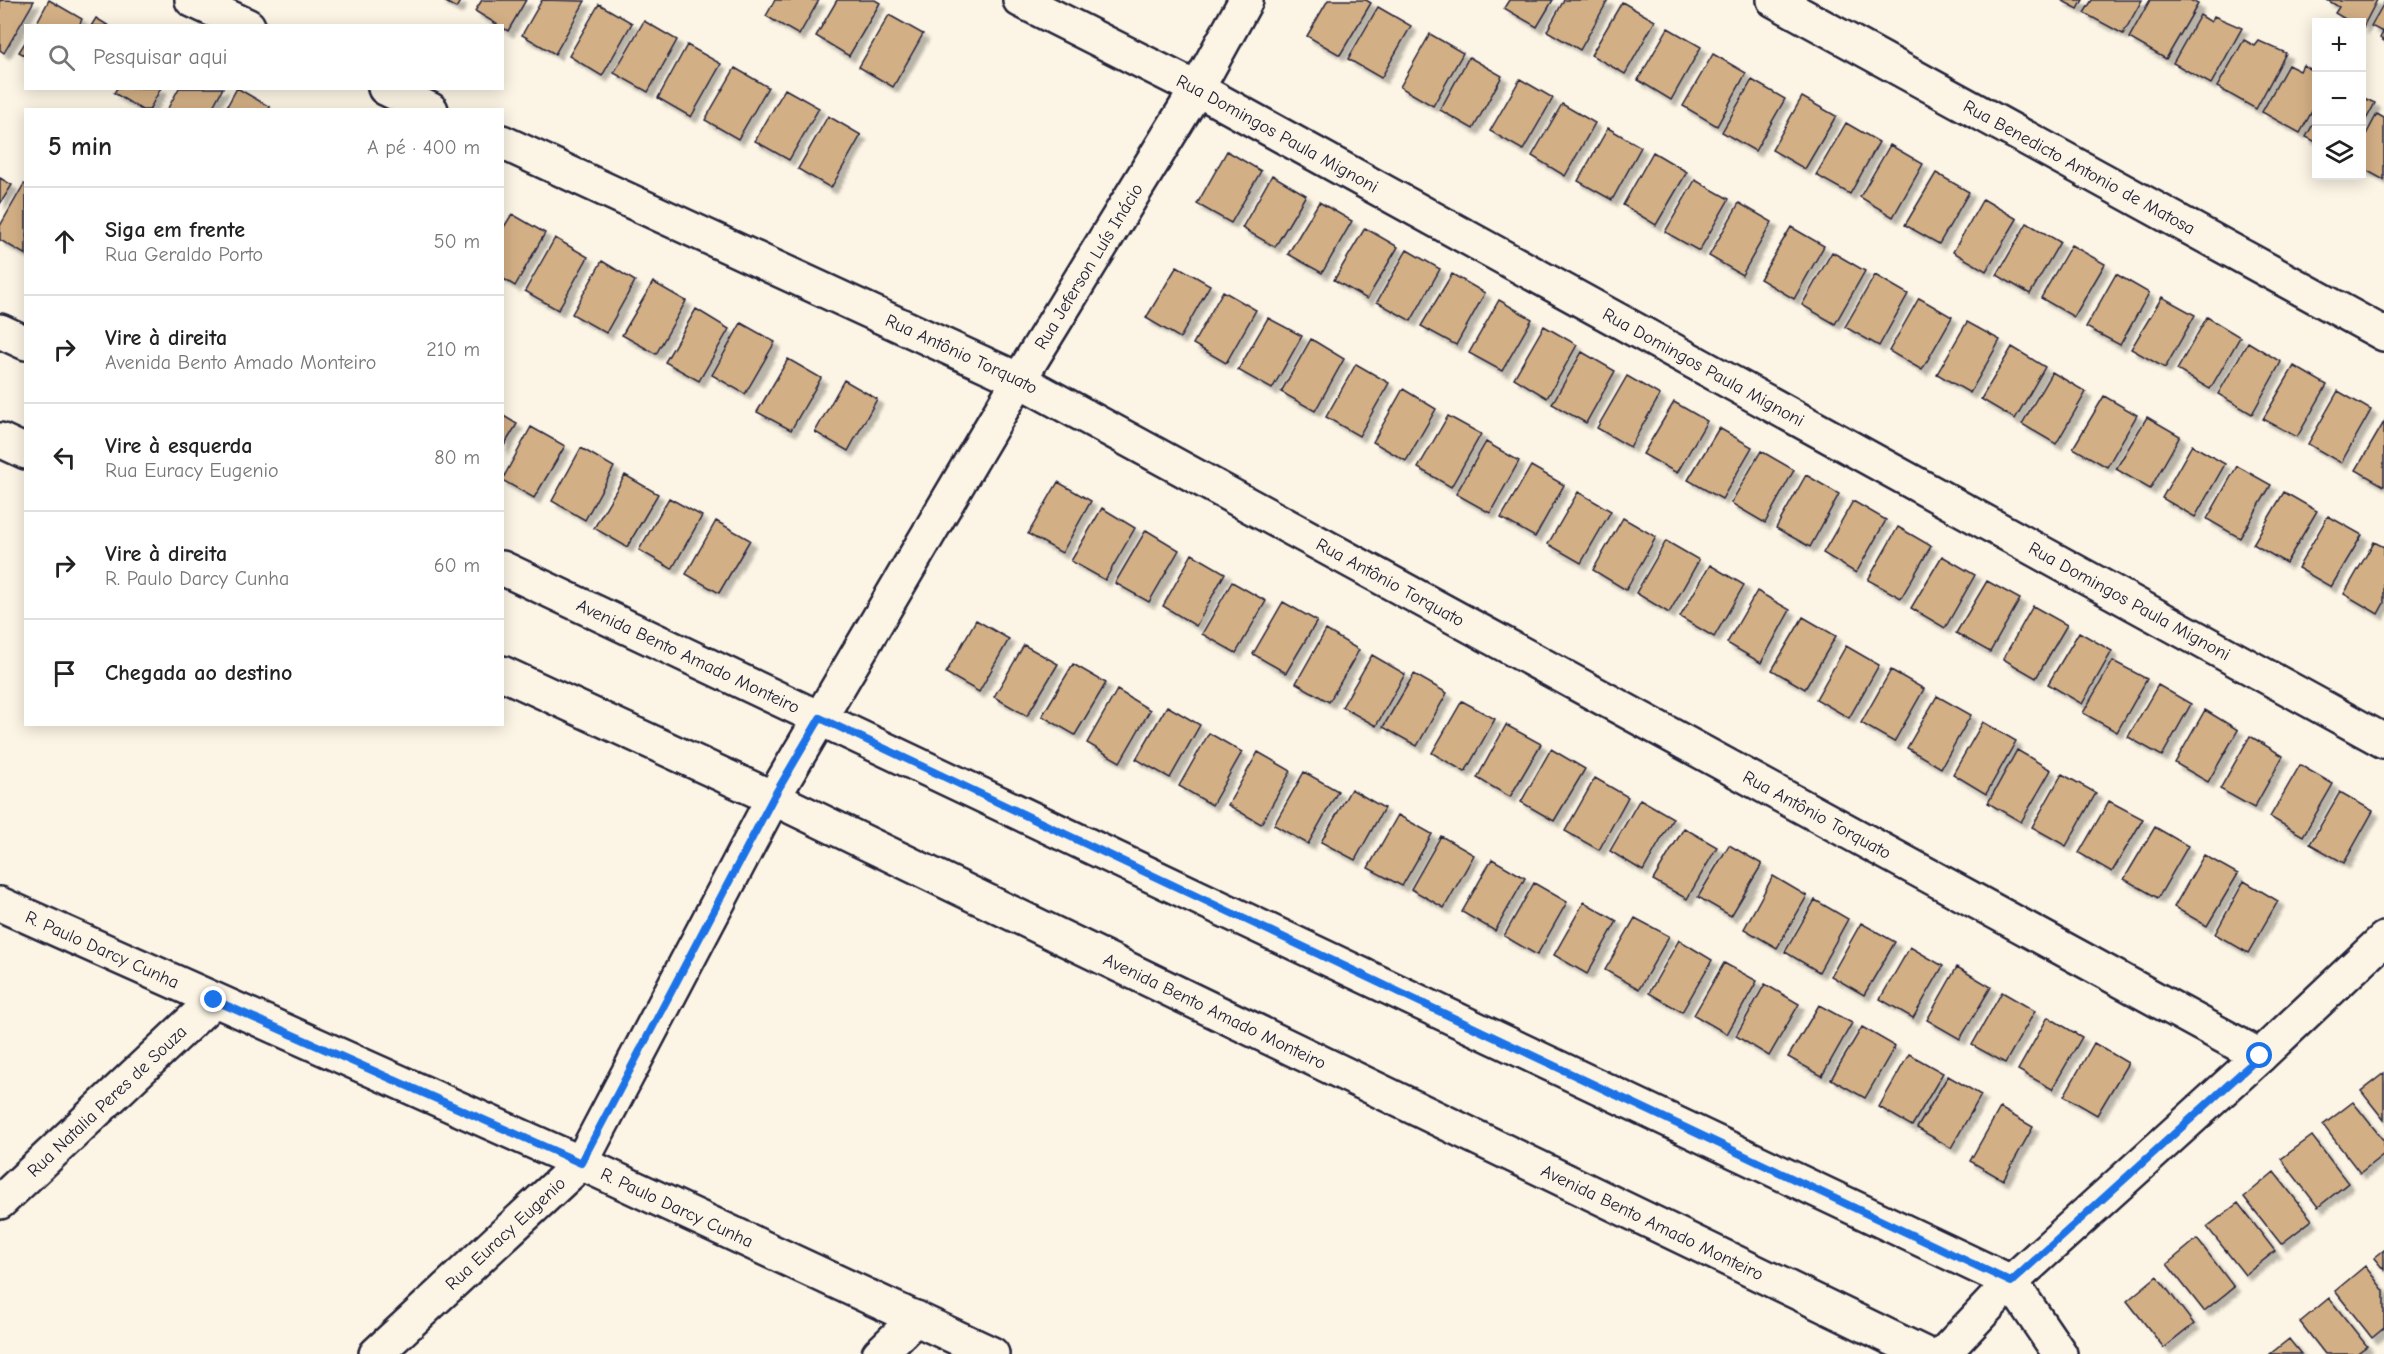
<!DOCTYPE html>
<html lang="pt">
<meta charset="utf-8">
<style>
body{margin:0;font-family:"Comic Neue",sans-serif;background:#f6f6f6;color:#222}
.controls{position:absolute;right:18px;top:18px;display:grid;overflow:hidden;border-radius:0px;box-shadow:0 3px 15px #0003}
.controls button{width:54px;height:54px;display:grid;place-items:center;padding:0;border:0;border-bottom:2px solid #e0e0e0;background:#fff;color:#222;font:30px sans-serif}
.stop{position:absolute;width:18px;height:18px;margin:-14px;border:4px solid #1a73e8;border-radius:50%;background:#fff}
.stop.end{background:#1a73e8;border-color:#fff;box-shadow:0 2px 6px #0008}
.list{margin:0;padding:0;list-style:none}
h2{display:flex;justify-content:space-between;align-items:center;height:78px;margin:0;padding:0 24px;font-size:26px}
h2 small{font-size:20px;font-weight:400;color:#767676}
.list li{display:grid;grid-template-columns:39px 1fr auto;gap:18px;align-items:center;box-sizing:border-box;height:108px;padding:0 24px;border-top:2px solid #e0e0e0}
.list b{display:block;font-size:22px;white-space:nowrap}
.list p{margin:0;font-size:20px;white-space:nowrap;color:#767676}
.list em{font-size:20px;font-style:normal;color:#767676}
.icon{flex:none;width:33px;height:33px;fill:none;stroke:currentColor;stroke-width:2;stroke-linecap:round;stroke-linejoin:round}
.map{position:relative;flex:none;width:2384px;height:1354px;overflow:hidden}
.search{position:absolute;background:#fff;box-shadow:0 3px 15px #0003;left:24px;top:24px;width:480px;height:66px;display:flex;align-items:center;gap:15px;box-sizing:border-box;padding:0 21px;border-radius:0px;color:#767676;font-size:22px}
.panel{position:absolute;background:#fff;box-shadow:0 3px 15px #0003;left:24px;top:108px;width:480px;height:618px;border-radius:0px}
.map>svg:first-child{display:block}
</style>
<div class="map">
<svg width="2384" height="1354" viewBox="0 0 2384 1354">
<defs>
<filter id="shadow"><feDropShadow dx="5.5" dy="5.5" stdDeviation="1.5" flood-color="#0004"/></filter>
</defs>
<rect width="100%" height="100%" fill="#fcf5e5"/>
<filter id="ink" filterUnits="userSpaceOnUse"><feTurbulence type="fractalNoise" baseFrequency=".0167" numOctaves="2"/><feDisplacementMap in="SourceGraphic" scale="12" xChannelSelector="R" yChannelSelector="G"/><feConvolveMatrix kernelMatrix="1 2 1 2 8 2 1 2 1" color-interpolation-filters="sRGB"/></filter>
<g filter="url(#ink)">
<!-- building -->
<path fill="#d3af85" stroke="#22223b" stroke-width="1.5" filter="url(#shadow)" d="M0 0 34 1 4 53 0 50Z
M49 0 82 19 79 26H35Z
M442 0H461L456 8Z
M482 0H526L508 31 475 11Z
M542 0 585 1 555 54 522 35Z
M775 0H819L799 35 766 16Z
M837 0H875L880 3 849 56 816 36Z
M1328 0H1366L1371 3 1340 55 1307 36Z
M1509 0H1553L1537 27 1504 8Z
M1564 0H1608L1580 50 1547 31Z
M2061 0H2083L2078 9Z
M2092 0H2142L2123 34 2084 13Z
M2150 0H2190L2198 4 2166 59 2129 38Z
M2327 0H2377L2362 29V22H2350L2335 13 2339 7Z
M1622 2 1655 21 1625 74 1591 55Z
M2384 3V41L2380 38 2383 32 2371 26Z
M599 4 632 23 602 76 569 56Z
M1378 7 1411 26 1381 78 1348 59Z
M889 15 923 34 893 87 859 67Z
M2200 15 2211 22 2214 16 2242 28 2211 84 2173 63Z
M96 18 109 26H91Z
M644 21 677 40 648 92 614 73Z
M1668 28 1701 47 1671 100 1638 80Z
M1430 34 1463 53 1433 106 1400 87Z
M2244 40 2255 46 2259 41 2286 53 2256 109 2217 87Z
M26 41V56L19 52Z
M687 45 721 64 691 117 658 98Z
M1713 54 1746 73 1717 126 1683 106Z
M1469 57 1502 76 1473 129 1440 110Z
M2288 65 2300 71 2303 65 2316 72V104L2300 133 2262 112Z
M735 68 768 87 738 139 705 120Z
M1520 79 1553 98 1523 150 1490 131Z
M1752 80 1785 99 1755 151 1722 132Z
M117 88H161L149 110H142L114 93Z
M179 88H223L211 110H167Z
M237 88 270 107 269 110H225Z
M785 89 819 108 789 160 755 141Z
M1802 97 1836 116 1805 169 1772 150Z
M2362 97 2375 103 2362 127Z
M1562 104 1595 123 1565 176 1532 156Z
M2377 114 2384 118V180L2362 168V142Z
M828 116 861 135 831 188 798 169Z
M2316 119V142L2306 137Z
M1846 123 1879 142 1850 194 1816 175Z
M1608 128 1641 147 1612 200 1578 181Z
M1890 145 1923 164 1893 217 1860 197Z
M1227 151 1261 171 1231 223 1197 204Z
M1653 152 1687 172 1656 225 1623 205Z
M1936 173 1969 192 1939 244 1905 225Z
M1272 175 1306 195 1275 247 1242 228Z
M0 178 12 185 0 204Z
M1695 180 1729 199 1699 251 1665 232Z
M24 184 26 185V255L0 240V226Z
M1983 199 2017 219 1986 271 1953 252Z
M1319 202 1352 221 1322 273 1288 254Z
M1739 203 1772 222 1742 275 1709 256Z
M512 214 545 233 515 286 502 278V230Z
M2027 223 2060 242 2030 294 1997 275Z
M1791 227 1824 246 1794 299 1760 279Z
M1365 228 1398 247 1367 299 1334 280Z
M555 238 588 257 558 310 525 291Z
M2071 245 2105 264 2074 317 2041 298Z
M1407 250 1440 269 1411 321 1377 302Z
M1832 252 1865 271 1835 324 1802 305Z
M602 261 635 281 606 333 572 314Z
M1177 266 1210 285 1180 338 1146 318Z
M1452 274 1485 293 1456 345 1421 326Z
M2116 274 2149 293 2120 345 2086 327Z
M1875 275 1908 294 1879 346 1845 327Z
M653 282 686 301 656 354 622 335Z
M1223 291 1256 310 1226 363 1193 344Z
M2162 297 2195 315 2165 368 2131 349Z
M1919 298 1952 317 1922 370 1889 351Z
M1499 300 1532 319 1502 371 1469 353Z
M696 309 729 329 699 381 665 362Z
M2207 317 2240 337 2210 389 2177 370Z
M1268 318 1302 336 1272 389 1238 370Z
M1967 322 2000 340 1970 393 1937 374Z
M741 323 775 342 745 394 712 375Z
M1544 326 1577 345 1547 398 1514 378Z
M1311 339 1344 359 1315 411 1281 392Z
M2248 342 2281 362 2252 414 2218 394Z
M2012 347 2045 367 2015 419 1981 399Z
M1582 352 1615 371 1586 423 1552 404Z
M788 359 821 378 791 430 757 412Z
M1356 364 1389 383 1359 436 1326 417Z
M2294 366 2327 385 2297 437 2263 419Z
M2052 372 2086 392 2056 444 2022 424Z
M1627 376 1660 395 1630 447 1597 428Z
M844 380 877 399 848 451 815 432Z
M1403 389 1436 409 1406 461 1373 442Z
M2338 391 2371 410 2341 463 2308 444Z
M2104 396 2137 415 2107 467 2073 448Z
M1674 402 1707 421 1677 473 1643 454Z
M502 415 517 424 502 449Z
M1448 416 1481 434 1451 487 1418 468Z
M2147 417 2180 436 2150 489 2116 469Z
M2384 422V486L2356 470Z
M531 427 565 446 534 498 502 480Z
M1719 428 1752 447 1722 499 1688 480Z
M1486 442 1519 461 1490 513 1456 494Z
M2192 445 2225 464 2195 517 2162 498Z
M581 448 614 467 585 520 552 501Z
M1761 451 1794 470 1765 523 1731 503Z
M1531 466 1564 485 1535 537 1501 518Z
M2237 466 2271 485 2240 538 2207 519Z
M625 475 658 494 627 547 594 528Z
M1806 475 1839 494 1810 547 1776 528Z
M1058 482 1091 501 1062 553 1028 534Z
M1578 492 1611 511 1581 563 1548 544Z
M2284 492 2317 511 2286 563 2253 544Z
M669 498 702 516 672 569 639 550Z
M1853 501 1886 520 1856 573 1823 553Z
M1102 508 1135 528 1105 580 1071 561Z
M2328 516 2362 535 2331 587 2298 568Z
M1623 518 1656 537 1626 590 1593 570Z
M716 521 750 540 719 593 686 574Z
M1898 527 1931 546 1901 598 1868 580Z
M1146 530 1179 550 1149 602 1115 583Z
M1666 541 1699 560 1669 613 1636 593Z
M2374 542 2384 547V603L2378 614 2344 594Z
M1192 554 1225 573 1196 626 1163 606Z
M1942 556 1975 575 1945 628 1911 608Z
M1710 565 1744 585 1714 637 1680 617Z
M1987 581 2020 599 1990 652 1956 633Z
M1232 582 1266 601 1236 653 1202 634Z
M1757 591 1790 610 1761 663 1727 643Z
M1283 602 1317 621 1286 673 1253 654Z
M2033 606 2067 625 2036 678 2003 659Z
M1803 617 1836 636 1805 689 1772 670Z
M976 620 1009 639 979 692 946 673Z
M1326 630 1359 650 1329 702 1296 683Z
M2079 632 2112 651 2082 704 2048 684Z
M1024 645 1058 664 1027 716 994 697Z
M1846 646 1879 665 1849 718 1816 699Z
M1372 655 1405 674 1376 726 1342 707Z
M2113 661 2147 679 2117 732 2083 713Z
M1073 664 1106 683 1075 735 1042 716Z
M1891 670 1924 689 1894 742 1861 723Z
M1414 674 1447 693 1417 746 1383 727Z
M2158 685 2191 704 2162 756 2128 737Z
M1117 690 1150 710 1120 762 1087 743Z
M1937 696 1971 715 1941 768 1907 748Z
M1462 701 1495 719 1465 772 1432 753Z
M1167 706 1200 725 1170 778 1136 759Z
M2205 710 2238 730 2208 782 2175 763Z
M1983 722 2016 741 1986 794 1953 774Z
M1506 725 1541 744 1510 797 1477 778Z
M1209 733 1242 752 1212 805 1179 786Z
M2250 736 2283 756 2254 808 2220 789Z
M1551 749 1585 769 1554 821 1521 802Z
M2017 750 2051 770 2021 822 1988 803Z
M1258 752 1291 771 1261 824 1228 805Z
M2300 765 2333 784 2303 836 2270 817Z
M1304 772 1338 791 1308 844 1274 825Z
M2062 774 2096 793 2066 846 2032 827Z
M1595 778 1628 797 1599 850 1565 831Z
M1351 789 1384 808 1355 860 1321 842Z
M2340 792 2373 811 2344 863 2310 844Z
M1640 799 1673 818 1643 871 1610 851Z
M2109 801 2143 819 2112 872 2079 853Z
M1398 815 1432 834 1402 886 1368 868Z
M2155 827 2188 846 2158 898 2124 879Z
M1684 828 1717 847 1687 899 1653 880Z
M1441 836 1474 855 1444 908 1411 889Z
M1729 845 1762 864 1731 916 1698 897Z
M2204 855 2238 874 2207 926 2174 907Z
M1492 859 1525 878 1495 931 1462 912Z
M1773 876 1807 896 1777 948 1744 929Z
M2244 881 2278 901 2248 953 2215 934Z
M1534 883 1567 902 1537 955 1504 936Z
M1815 900 1848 919 1819 972 1785 952Z
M1584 902 1617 921 1587 974 1554 955Z
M1635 918 1669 936 1639 989 1605 970Z
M1861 923 1895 942 1864 995 1831 976Z
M1679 940 1712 960 1682 1012 1649 993Z
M1910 947 1943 966 1913 1018 1880 999Z
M1724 963 1757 981 1727 1034 1694 1015Z
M1957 967 1991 987 1960 1039 1927 1020Z
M1765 984 1799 1004 1769 1056 1736 1036Z
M2002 992 2035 1011 2005 1063 1972 1045Z
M1819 1005 1852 1023 1822 1076 1788 1057Z
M2048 1017 2082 1037 2052 1089 2018 1070Z
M1862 1027 1895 1046 1865 1098 1831 1079Z
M2094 1043 2128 1063 2097 1115 2064 1096Z
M1909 1054 1943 1073 1912 1126 1879 1107Z
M2384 1073V1120L2361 1091Z
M1948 1076 1981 1095 1951 1148 1917 1128Z
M2353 1102 2384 1141V1154L2360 1173 2323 1125Z
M2000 1108 2033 1127 2003 1180 1970 1161Z
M2312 1136 2348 1183 2318 1207 2281 1159Z
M2274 1172 2312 1220 2281 1244 2244 1197Z
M2238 1203 2275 1251 2245 1275 2207 1227Z
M2197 1239 2234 1287 2204 1311 2167 1264Z
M2384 1250V1270L2374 1258Z
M2365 1266 2384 1291V1328L2372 1338 2335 1291Z
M2157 1276 2194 1324 2164 1348 2127 1301Z
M2329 1298 2367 1346 2356 1354H2325L2300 1322Z
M2289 1339 2301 1354H2270Z"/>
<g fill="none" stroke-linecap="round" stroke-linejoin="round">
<!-- minor casing -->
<g stroke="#22223b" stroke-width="38">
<g id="minor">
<path d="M192 0 248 26"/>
<path id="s1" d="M1020 0 1197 89 2384 741"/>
<path id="s2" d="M1774 0 2384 334"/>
<path d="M385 88 431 110"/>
<path id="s3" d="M502 142 1019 380 2260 1056"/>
<path d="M0 331 26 343"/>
<path d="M0 440 26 452"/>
<path id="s4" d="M502 568 2011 1282 2060 1354"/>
<path id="s5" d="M502 673 773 798 1925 1354"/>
<path id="s6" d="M0 904 581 1163 992 1354"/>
<path id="s7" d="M0 1202 214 1000"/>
<path id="s8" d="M376 1354 581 1163 773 798 1019 380 1197 89 1246 0"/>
<path d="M879 1354 916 1318"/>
<path d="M1943 1354 2011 1282 2260 1056 2384 939"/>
</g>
</g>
<!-- minor -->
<use href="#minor" stroke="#fcf5e5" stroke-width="33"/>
</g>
</g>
<g fill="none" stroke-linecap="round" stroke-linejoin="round" filter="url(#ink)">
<!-- route -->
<path stroke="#1a73e8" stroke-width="8" d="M214 1000 581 1163 773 798 820 718 2011 1282 2260 1056"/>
</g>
<g text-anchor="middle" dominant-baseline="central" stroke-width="6" stroke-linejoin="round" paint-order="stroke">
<!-- street labels -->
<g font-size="18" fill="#22223b" stroke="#fcf5e5">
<text stroke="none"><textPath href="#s1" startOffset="290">Rua Domingos Paula Mignoni</textPath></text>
<text stroke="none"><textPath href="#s2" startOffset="348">Rua Benedicto Antonio de Matosa</textPath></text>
<text stroke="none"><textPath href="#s8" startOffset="1311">Rua Jeferson Luís Inácio</textPath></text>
<text stroke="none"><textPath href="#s3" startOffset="506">Rua Antônio Torquato</textPath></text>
<text stroke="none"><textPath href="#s1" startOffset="776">Rua Domingos Paula Mignoni</textPath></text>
<text stroke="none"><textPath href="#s3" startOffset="992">Rua Antônio Torquato</textPath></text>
<text stroke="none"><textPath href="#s1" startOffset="1262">Rua Domingos Paula Mignoni</textPath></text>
<text stroke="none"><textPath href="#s4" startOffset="206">Avenida Bento Amado Monteiro</textPath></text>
<text stroke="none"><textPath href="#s3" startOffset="1478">Rua Antônio Torquato</textPath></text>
<text stroke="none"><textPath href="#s6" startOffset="112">R. Paulo Darcy Cunha</textPath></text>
<text stroke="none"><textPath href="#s5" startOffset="789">Avenida Bento Amado Monteiro</textPath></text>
<text stroke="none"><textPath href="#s7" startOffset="147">Rua Natalia Peres de Souza</textPath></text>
<text stroke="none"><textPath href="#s6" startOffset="742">R. Paulo Darcy Cunha</textPath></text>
<text stroke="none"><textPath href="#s5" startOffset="1275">Avenida Bento Amado Monteiro</textPath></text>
<text stroke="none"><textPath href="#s8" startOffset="177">Rua Euracy Eugenio</textPath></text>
</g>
</g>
</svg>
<div class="controls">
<button>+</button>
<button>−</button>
<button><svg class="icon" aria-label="layers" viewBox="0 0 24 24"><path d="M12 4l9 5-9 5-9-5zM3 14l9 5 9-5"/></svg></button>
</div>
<div class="stop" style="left:2260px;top:1056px"></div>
<div class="stop end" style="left:214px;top:1000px"></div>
<div class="search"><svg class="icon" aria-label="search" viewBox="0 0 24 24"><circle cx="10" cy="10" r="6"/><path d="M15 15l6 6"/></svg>Pesquisar aqui</div>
<section class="panel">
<h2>5 min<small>A pé · 400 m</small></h2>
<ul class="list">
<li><svg class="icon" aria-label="ahead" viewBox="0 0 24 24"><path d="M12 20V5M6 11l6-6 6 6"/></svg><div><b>Siga em frente</b><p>Rua Geraldo Porto</p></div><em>50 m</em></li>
<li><svg class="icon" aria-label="right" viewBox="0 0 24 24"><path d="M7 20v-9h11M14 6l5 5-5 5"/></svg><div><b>Vire à direita</b><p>Avenida Bento Amado Monteiro</p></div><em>210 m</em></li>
<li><svg class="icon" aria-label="left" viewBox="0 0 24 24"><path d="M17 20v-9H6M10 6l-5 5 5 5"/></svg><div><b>Vire à esquerda</b><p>Rua Euracy Eugenio</p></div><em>80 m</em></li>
<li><svg class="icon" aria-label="right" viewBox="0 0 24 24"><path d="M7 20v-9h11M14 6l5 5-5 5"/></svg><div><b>Vire à direita</b><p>R. Paulo Darcy Cunha</p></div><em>60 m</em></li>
<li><svg class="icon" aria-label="arrive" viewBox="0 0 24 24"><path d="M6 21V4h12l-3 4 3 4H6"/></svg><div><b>Chegada ao destino</b></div></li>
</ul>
</section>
</div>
